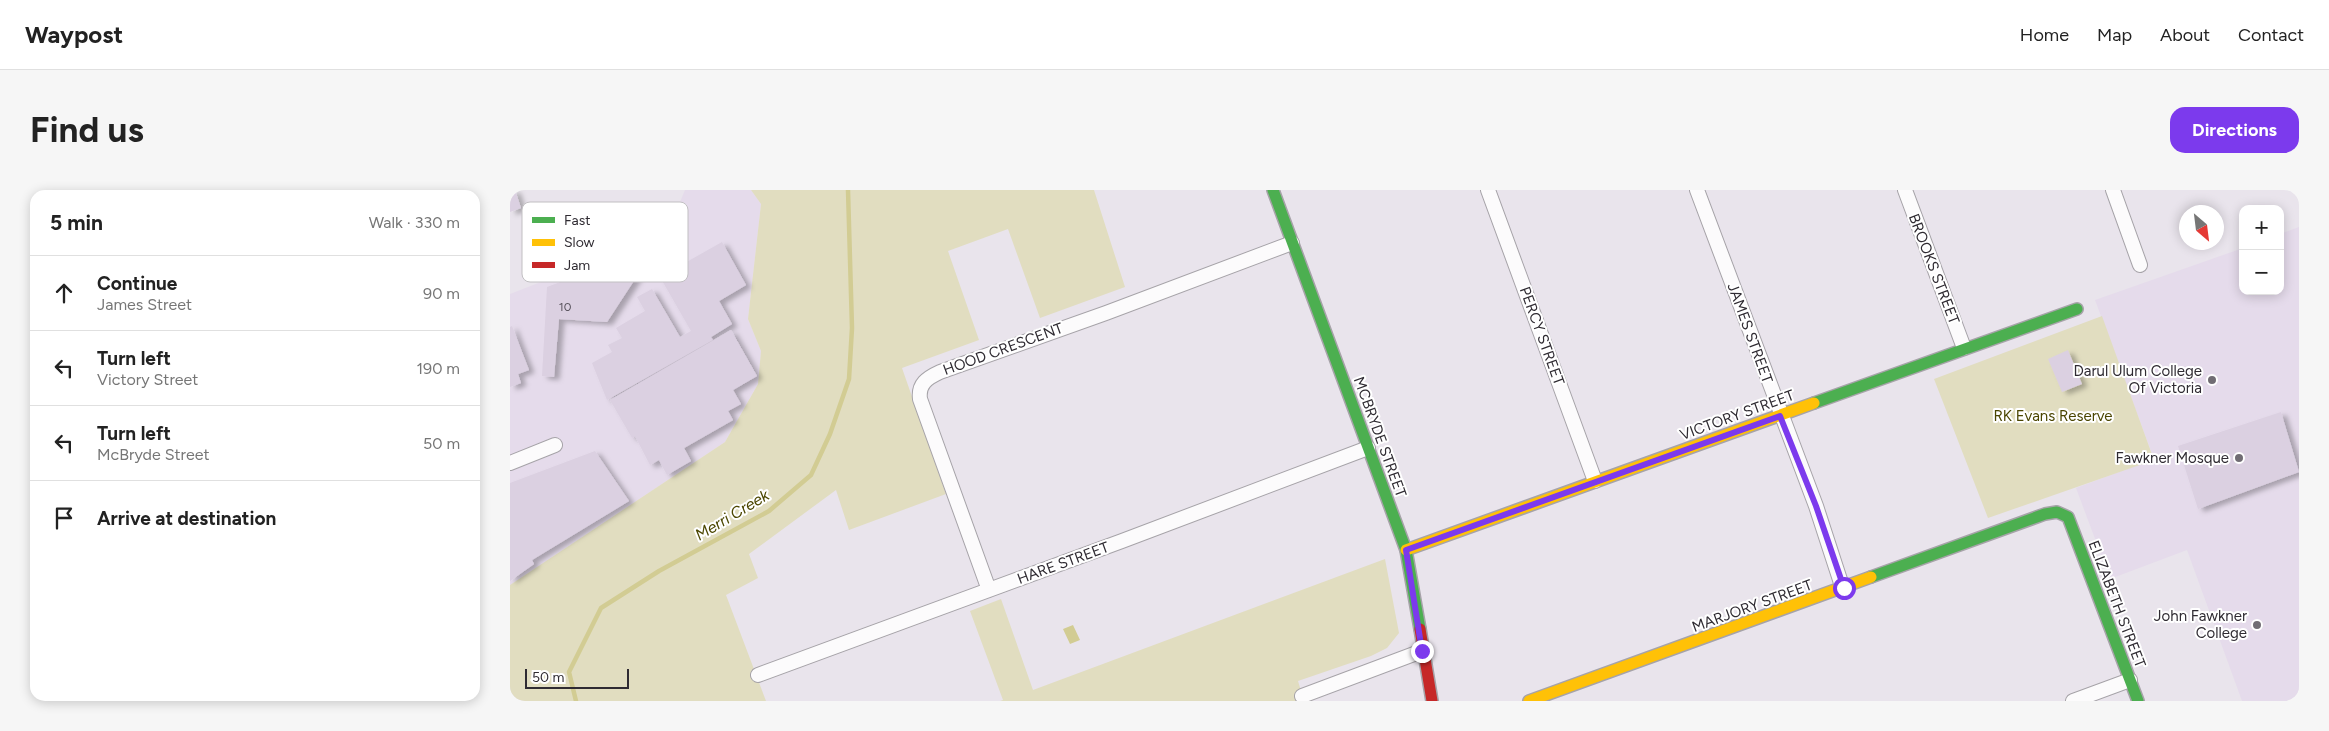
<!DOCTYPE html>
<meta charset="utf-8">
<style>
body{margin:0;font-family:Figtree,sans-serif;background:#f6f6f6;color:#222}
.controls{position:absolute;right:15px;top:15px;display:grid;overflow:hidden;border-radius:10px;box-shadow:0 2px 12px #0003}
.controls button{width:45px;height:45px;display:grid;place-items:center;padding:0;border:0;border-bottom:1px solid #e0e0e0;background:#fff;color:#222;font:25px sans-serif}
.compass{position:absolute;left:1669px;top:15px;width:45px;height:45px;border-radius:50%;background:#fff;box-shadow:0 2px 12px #0003;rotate:152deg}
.scale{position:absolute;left:15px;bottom:12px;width:104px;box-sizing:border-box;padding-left:5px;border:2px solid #2f2b32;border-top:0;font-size:14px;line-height:18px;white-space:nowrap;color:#2f2b32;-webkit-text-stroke:4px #fff;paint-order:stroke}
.stop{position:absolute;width:15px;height:15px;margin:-11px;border:4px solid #7c3aed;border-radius:50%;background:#fff}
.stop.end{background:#7c3aed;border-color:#fff;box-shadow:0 1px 5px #0008}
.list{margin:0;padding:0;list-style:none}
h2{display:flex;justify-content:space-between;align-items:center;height:65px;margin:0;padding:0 20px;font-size:21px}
h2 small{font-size:16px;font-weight:400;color:#767676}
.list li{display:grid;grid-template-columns:32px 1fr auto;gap:15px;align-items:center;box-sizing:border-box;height:75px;padding:0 20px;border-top:1px solid #e0e0e0}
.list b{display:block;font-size:19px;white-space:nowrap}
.list p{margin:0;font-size:16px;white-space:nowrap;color:#767676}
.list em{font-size:16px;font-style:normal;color:#767676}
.icon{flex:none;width:28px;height:28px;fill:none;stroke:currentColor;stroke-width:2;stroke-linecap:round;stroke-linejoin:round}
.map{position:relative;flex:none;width:1789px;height:511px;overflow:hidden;border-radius:15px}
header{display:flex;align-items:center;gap:30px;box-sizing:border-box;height:70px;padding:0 25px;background:#fff;border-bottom:1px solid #e0e0e0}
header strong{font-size:24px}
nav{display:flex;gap:28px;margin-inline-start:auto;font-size:18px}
.intro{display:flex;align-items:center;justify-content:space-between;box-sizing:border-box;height:120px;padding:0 30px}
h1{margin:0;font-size:35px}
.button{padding:12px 22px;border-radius:15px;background:#7c3aed;color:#fff;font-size:18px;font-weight:700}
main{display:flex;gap:30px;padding:0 30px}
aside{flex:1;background:#fff;border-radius:15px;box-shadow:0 2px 12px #0003}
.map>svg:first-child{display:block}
</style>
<header>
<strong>Waypost</strong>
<nav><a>Home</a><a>Map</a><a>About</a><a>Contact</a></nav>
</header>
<div class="intro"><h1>Find us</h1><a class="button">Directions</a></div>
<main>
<aside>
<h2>5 min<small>Walk · 330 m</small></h2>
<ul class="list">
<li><svg class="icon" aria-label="ahead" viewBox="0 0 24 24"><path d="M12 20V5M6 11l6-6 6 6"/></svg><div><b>Continue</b><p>James Street</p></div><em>90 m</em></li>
<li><svg class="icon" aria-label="left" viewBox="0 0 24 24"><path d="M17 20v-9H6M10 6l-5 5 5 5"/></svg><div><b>Turn left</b><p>Victory Street</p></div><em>190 m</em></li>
<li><svg class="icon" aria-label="left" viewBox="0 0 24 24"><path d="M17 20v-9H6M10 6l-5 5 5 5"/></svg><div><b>Turn left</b><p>McBryde Street</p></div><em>50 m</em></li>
<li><svg class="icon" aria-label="arrive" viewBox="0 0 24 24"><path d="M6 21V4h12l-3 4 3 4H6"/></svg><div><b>Arrive at destination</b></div></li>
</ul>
</aside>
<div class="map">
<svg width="1789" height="511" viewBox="0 0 1789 511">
<defs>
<filter id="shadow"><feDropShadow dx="5.5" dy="3" stdDeviation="2.5" flood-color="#0004"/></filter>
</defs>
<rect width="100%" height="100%" fill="#e9e4ec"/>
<!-- built -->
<path fill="#e5dbeb" d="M175 0H241L251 14 238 129 251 161 248 194 215 252 0 395V104L157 43Z
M1789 37V511H1732L1677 360 1600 389 1566 298 1644 269 1585 110 1733 58V101H1770V44Z"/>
<!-- green -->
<path fill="#e1ddc0" d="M241 0H584L615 97 530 128 498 39 438 61 469 150 392 178 436 304 339 340 326 300 239 364 248 388 216 405 256 511H0V395L215 252 248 194 251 161 238 129 251 14Z
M1592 126 1644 270 1478 328 1424 189Z
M875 369 889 443 877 458 861 466 788 491 794 511H490L493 510 460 421 491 409 523 500Z"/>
<!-- water -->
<path fill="#d2cc93" d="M563 435 570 450 560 454 553 439Z"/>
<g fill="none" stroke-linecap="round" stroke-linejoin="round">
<!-- stream -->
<path stroke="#d2cc93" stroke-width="4.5" d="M66 511 59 482 91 418 149 381 259 321 301 285 320 244 339 189 342 138 338 0"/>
</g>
<!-- building -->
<path fill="#dbd0e1" filter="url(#shadow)" d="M0 0H5L11 18 0 22Z
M212 52 236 95 209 111 222 134 201 147 203 150 97 210 82 173 102 162 98 155 112 148 106 138 135 121 127 107 142 99 170 147 181 141 150 87Z
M141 58 144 60 97 132 49 129 44 187 32 186 37 97Z
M2 136 19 180 8 184 11 193 0 197V137Z
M221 140 247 186 223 200 231 214 218 221 223 230 174 258 181 271 157 285 149 270 140 275 125 246 122 248 100 210Z
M1558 160 1572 194 1552 202 1538 169Z
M1771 222 1789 282 1688 319 1668 256Z
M85 261 119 311 22 370 24 374 0 391V293Z"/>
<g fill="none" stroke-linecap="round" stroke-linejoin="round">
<!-- street casing -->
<g stroke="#a6a3a8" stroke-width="16">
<path id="street" d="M978 0 1085 291
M1187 0 1306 316 1333 399
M1395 0 1454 158
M1603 0 1630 75
M0 273 45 255
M479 400 410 209C408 194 417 188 430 182L596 123 782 53
M248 485 612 351 858 258
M792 506 912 461
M1563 511 1620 490"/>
</g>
<!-- fast casing -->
<g stroke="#a6a3a8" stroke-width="14">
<path id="fast" d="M763 0 896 360 910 439
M1304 213 1567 119
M1361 387 1535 324 1547 322 1558 327 1628 511"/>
</g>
<!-- slow casing -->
<g stroke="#a6a3a8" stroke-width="14">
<path id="slow" d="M896 360 1304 213
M1019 511 1361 387"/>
</g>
<!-- jam casing -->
<g stroke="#a6a3a8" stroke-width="14">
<path id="jam" d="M910 439 922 511"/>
</g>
<!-- street -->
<use href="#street" stroke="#fcfbfc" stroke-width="14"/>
<!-- fast -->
<use href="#fast" stroke="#4caf50" stroke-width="11"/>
<!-- slow -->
<use href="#slow" stroke="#ffc107" stroke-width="11"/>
<!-- jam -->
<use href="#jam" stroke="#c62828" stroke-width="11"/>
</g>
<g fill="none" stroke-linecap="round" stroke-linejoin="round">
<!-- route -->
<path stroke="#7c3aed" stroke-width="6" d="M912 461 896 360 1270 226 1306 316 1334 398"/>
</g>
<!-- markers -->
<g fill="#706c73" stroke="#fff" stroke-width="2">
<circle cx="1702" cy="190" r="5"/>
<circle cx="1729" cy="268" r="5"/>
<circle cx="1747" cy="435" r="5"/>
</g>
<g text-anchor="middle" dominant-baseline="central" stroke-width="4" stroke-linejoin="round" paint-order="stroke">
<!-- number labels -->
<g font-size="12" fill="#5a545e">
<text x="55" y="117">10</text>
</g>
<!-- street labels -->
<g font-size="15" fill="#2f2b32" stroke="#fff">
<text transform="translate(1424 79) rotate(69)">BROOKS STREET</text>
<text transform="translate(1240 143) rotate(70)">JAMES STREET</text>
<text transform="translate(1032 146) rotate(70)">PERCY STREET</text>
<text transform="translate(493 159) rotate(-20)">HOOD CRESCENT</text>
<text transform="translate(1227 225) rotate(-20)">VICTORY STREET</text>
<text transform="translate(870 247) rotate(70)">MCBRYDE STREET</text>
<text transform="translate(553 373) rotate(-20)">HARE STREET</text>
<text transform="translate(1607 414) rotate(69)">ELIZABETH STREET</text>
<text transform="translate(1242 416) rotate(-20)">MARJORY STREET</text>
</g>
<!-- poi labels -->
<g font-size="15" fill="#2f2b32" stroke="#fff" text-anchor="end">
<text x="1692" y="181">Darul Ulum College<tspan x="1692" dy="17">Of Victoria</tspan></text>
<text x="1719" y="268">Fawkner Mosque</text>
<text x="1737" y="426">John Fawkner<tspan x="1737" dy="17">College</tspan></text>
</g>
<!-- park labels -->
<g font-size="15" fill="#4a4500" stroke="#fff">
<text x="1543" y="226">RK Evans Reserve</text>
</g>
<!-- water labels -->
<g font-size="16" font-style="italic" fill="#4c4701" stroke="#fff">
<text transform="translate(222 325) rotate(-31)">Merri Creek</text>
</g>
</g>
<!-- legend -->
<rect x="12" y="12" width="166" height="80" rx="8" fill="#fff" stroke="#c1bfc2" stroke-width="1"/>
<rect x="22" y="27" width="23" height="6" fill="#4caf50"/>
<rect x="22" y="49" width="23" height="7" fill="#ffc107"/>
<rect x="22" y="72" width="23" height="6" fill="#c62828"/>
<g font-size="14" fill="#2f2b32">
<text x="54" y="35">Fast</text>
<text x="54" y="57">Slow</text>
<text x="54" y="80">Jam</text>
</g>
</svg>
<div class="controls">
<button>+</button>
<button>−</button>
</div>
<svg class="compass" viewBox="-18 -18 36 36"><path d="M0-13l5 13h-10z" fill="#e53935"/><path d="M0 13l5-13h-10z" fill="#767676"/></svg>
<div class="scale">50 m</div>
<div class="stop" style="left:1334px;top:398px"></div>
<div class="stop end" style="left:912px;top:461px"></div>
</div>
</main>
